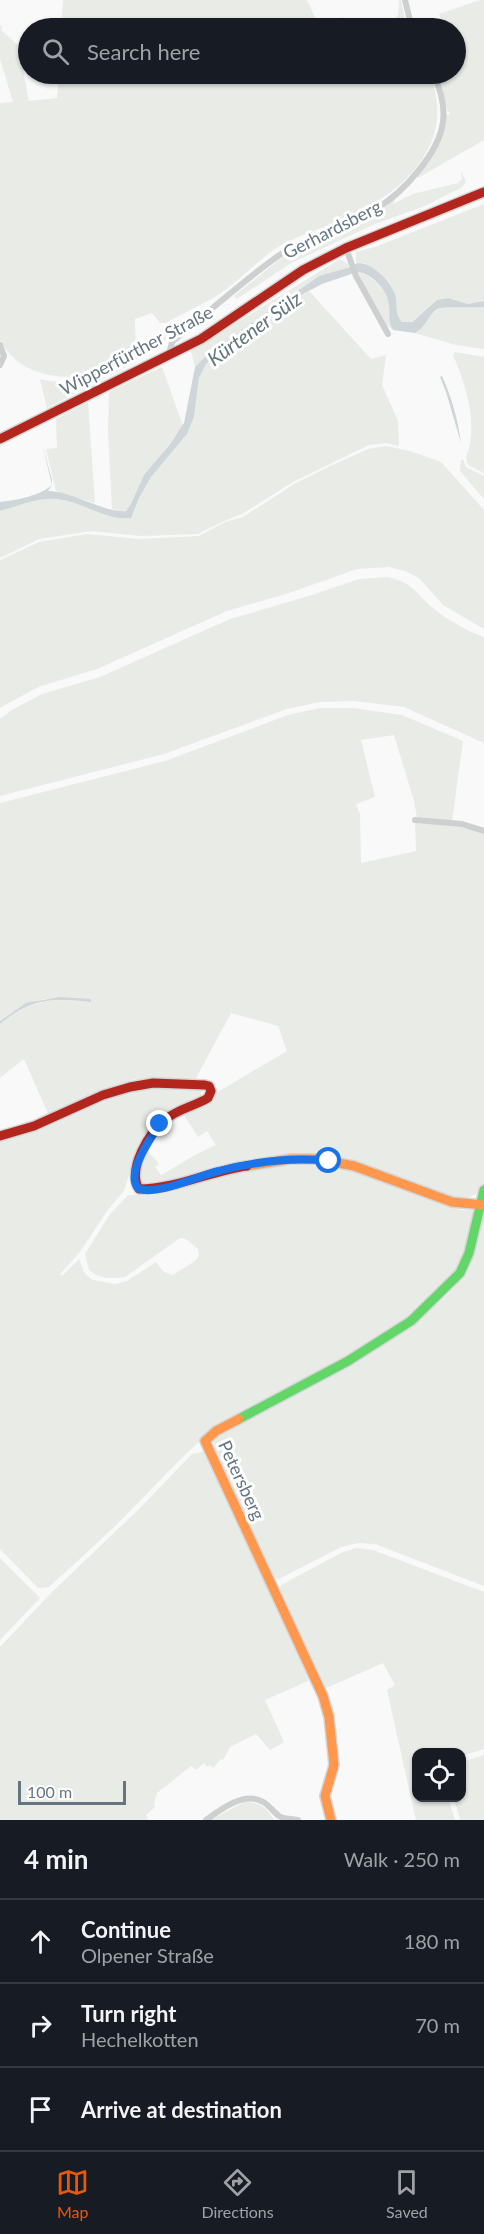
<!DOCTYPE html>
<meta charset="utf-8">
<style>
body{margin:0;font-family:Lato,sans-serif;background:#20242c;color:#f1f3f6}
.controls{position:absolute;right:18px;bottom:18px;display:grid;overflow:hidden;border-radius:12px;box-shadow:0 2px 4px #0004}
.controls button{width:54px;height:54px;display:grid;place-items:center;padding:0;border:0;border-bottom:2px solid #363941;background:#171b24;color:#f1f3f6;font:30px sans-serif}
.scale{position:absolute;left:18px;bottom:15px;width:108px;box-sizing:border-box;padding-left:6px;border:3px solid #657683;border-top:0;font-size:16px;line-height:21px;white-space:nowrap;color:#657683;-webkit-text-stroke:4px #fff;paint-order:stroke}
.stop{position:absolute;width:18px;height:18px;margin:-14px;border:4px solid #1a73e8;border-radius:50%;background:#fff}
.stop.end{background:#1a73e8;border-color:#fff;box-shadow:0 2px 6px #0008}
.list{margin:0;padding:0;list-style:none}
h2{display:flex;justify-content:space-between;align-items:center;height:78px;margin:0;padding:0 24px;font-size:26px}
h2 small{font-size:20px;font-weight:400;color:#9ea1a6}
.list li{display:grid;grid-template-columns:39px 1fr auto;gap:18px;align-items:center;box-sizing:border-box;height:84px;padding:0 24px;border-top:2px solid #363941}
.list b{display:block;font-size:22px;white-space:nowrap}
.list p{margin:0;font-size:20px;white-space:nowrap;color:#9ea1a6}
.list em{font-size:20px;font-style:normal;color:#9ea1a6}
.icon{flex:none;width:33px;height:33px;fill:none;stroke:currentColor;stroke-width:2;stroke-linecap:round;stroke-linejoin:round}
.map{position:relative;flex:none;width:484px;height:1820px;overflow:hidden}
.search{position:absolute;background:#171b24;box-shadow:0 2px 4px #0004;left:18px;right:18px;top:18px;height:66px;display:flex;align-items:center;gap:15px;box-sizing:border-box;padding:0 21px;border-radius:33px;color:#9ea1a6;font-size:22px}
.sheet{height:330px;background:#171b24}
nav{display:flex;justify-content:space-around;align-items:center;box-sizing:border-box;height:84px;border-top:2px solid #363941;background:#171b24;font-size:16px;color:#9ea1a6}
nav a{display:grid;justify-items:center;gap:3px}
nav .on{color:#ea580c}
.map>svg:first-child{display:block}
</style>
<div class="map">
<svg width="484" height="1820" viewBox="0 0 484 1820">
<rect width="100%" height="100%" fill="#f9f9f9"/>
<!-- green -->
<path fill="#e8ebe6" d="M63 0H307L318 24 344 17 349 28H61Z
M399 0H401L407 28H390L398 15Z
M480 0H484V140L418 178 417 177C433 156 440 141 446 115L450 114V112L447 111 444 95 437 74H456V28H444L439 14Z
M0 25 2 27 1 30 18 45 29 101 57 98 59 74H429C457 138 410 187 355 214 332 226 306 232 283 244 260 257 241 280 218 295 202 305 183 313 166 323H160L152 313 135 319 136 359 162 330 205 308C172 334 141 362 102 379 95 382 86 379 79 378 44 376 18 372 0 340V103L13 102 0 59Z
M461 170 466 182 461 188 422 207 375 224 291 263 237 299 234 296 280 259 304 245 369 217 397 196 393 204 413 194 458 183 462 179Z
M484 204V301L468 304 448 298 437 300 411 322H401C395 315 397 308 396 299 394 284 377 270 364 263L356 265V252L375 247Z
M340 259 348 264 349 268 319 276 210 352 195 367 191 351Z
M358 272C370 274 386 289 388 301 391 312 388 320 393 330 374 318 367 291 358 272Z
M309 291 371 359 386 355 382 385 398 421 399 446 386 443 369 445 293 482 242 514 224 521 198 534 141 536 91 531 39 539 0 558V511C16 506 33 498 50 498 77 498 103 515 131 517L139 498 151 477 187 434 194 417 199 378 206 364 216 355Z
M443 306 470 308 484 307V349L456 345 415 333 438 308Z
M455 352 484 357V473L468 465 466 457C479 425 466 385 453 355Z
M162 367 183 426 145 475 129 509 121 512 112 509 108 431 109 392Z
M40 379C54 383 78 381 89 386L47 408Z
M88 402 95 503 56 491 46 449 57 448 56 419Z
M386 446 410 451 441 462 484 510V629L443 605 419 578 405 571 389 567 357 569 289 593 227 611 97 669 38 687 0 708V560L39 542 87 534 139 539 199 536 225 522 243 517 294 484 328 467 368 449Z
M463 459 466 467 484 476V499L460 471 461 461Z
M388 577C414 583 416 594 434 609 448 620 467 631 484 637V743L404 707 354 701 320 702 287 709 164 754 0 796V719L10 711 42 694 100 677 230 619 312 595 359 579Z
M320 708H353L402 715 463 741 452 821 417 818 414 801 394 735 361 740 375 797 356 804 360 814 361 863 416 851 415 823 465 827 484 833V1185L476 1194 463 1200 302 1155 154 1186 139 1184V1170L148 1151 159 1164 155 1167 161 1175 195 1155 216 1145 207 1131 198 1137 183 1114 211 1102 216 1093 287 1051 278 1026 231 1013 195 1080 146 1079 139 1081 135 1079 90 1094 91 1097 49 1116 24 1059 0 1078V1024C32 999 51 998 90 1002 52 995 32 996 0 1021V803L165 761 288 715Z
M166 1087 201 1090V1097L168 1111 155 1122 131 1168 124 1191 107 1211 80 1252 60 1274 62 1276 79 1259 85 1274 93 1280 115 1284 127 1281 156 1262 164 1272 173 1275 195 1261 199 1256 198 1249 186 1239 180 1238 125 1277C112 1279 99 1279 89 1270L85 1254 110 1214 128 1195 158 1194 227 1173 261 1167 317 1164 350 1170 461 1210H476L470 1240 455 1275 418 1311 363 1349 225 1421C190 1446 164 1477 134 1507 107 1535 77 1561 49 1587L38 1588 0 1549V1141C12 1137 25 1135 37 1131 84 1113 113 1090 166 1087Z
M484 1213V1586L375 1544 358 1543 341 1547 279 1579 273 1577 215 1449 214 1441 225 1430C293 1394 366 1362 425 1313 433 1306 443 1300 450 1292 469 1271 468 1234 484 1213Z
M206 1451 309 1670 308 1681 265 1700 284 1742 270 1750 256 1734 230 1747 223 1760 221 1759 213 1768 210 1765 207 1767 204 1763 196 1770 191 1766 157 1793 154 1804 155 1807 146 1815 148 1820H0V1647L52 1592 139 1509 192 1454Z
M357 1548 373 1550 484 1592V1749L462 1756V1752H416V1798H448L455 1820H416L387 1690 395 1685 383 1663 324 1689 279 1591 281 1585 343 1552Z
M0 1558 40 1598 0 1640Z
M484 1755V1820H460L454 1798H462V1762Z
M245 1802C259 1802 267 1808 274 1820H210Z"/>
<!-- water -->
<path fill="#ced6d9" d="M358 263C373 263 390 281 395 294 398 304 394 314 402 322H412L437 300 448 298 468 304 484 301V307C473 309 442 305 437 309 428 316 425 328 415 333L393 330C387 320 391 311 388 301 386 288 369 272 357 272L322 284 305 293 216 355 206 364 199 378 194 417 187 434 151 477 139 498 131 518C109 521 85 504 64 500 42 495 21 505 0 511V502C16 500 40 496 52 485L42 443 52 480V485L48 491C72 491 107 514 126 511L131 504 144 475 170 444 184 423 195 367 210 352 319 276 351 267Z
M442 376C452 398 458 420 461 443L446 392 440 377Z
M60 997 91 999V1002C51 998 32 998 0 1024V1021L26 1003Z"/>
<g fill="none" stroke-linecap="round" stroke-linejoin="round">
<!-- fast casing -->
<g stroke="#d5d6d7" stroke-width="12">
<path id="fast" d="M239 1419 348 1361 411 1321 460 1273 469 1253 484 1190"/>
</g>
<!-- slow casing -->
<g stroke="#d5d6d7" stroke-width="12">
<path id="slow" d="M247 1166 291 1159H317L354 1166 452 1202 484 1205
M239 1419 216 1431 205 1441 323 1696 329 1717 334 1765 325 1796 331 1820"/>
</g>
<!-- jam casing -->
<g stroke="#d5d6d7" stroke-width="12">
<path id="jam" d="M0 439 201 339 303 270 346 248 484 192
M0 1136 34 1126 103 1095 130 1087 153 1083 205 1085 209 1086 211 1091 208 1098C195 1106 178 1109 166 1119 149 1132 127 1169 139 1189 176 1189 210 1171 247 1166"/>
</g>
<!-- street -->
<path stroke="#cecfd0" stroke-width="6" d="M405 0 412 28
M346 248 356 276 388 334
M0 345 4 356 0 365
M169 355 172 342 178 337C211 310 243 281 278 256 309 236 345 226 377 208 403 193 439 153 443 122 445 106 440 88 433 74
M415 820 462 824 484 831
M206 1820C220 1810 243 1792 261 1801 269 1804 273 1812 279 1816 284 1819 292 1819 298 1820"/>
<!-- fast -->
<use href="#fast" stroke="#63d668" stroke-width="9"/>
<!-- slow -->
<use href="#slow" stroke="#ff974d" stroke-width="9"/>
<!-- jam -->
<use href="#jam" stroke="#b3261e" stroke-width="9"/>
</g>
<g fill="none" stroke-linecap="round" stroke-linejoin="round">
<!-- route -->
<path stroke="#1a73e8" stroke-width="8" d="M160 1124C151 1137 124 1176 139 1189 160 1195 197 1176 219 1171 254 1162 292 1157 329 1161"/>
</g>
<g text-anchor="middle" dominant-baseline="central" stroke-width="6" stroke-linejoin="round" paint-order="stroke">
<!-- street labels -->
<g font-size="18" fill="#657683" stroke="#fff">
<text transform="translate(332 229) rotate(-27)">Gerhardsberg</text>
<text transform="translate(136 350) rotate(-28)">Wipperfürther Straße</text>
<text transform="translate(242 1480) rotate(65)">Petersberg</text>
</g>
<!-- water labels -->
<g font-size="20" font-style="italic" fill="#60757c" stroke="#fff">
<text transform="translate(254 328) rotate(-36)">Kürtener Sülz</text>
</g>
</g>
</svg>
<div class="controls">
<button><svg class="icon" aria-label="locate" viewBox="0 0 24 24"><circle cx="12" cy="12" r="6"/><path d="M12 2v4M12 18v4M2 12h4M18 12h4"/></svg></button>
</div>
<div class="scale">100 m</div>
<div class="stop" style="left:329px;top:1161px"></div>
<div class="stop end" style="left:160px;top:1124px"></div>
<div class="search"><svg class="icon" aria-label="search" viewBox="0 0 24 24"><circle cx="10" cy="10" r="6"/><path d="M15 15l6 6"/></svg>Search here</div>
</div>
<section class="sheet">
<h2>4 min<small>Walk · 250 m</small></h2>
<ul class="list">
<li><svg class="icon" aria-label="ahead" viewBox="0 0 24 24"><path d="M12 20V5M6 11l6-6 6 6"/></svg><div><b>Continue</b><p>Olpener Straße</p></div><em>180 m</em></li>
<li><svg class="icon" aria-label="right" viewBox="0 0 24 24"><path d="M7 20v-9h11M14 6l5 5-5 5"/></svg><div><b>Turn right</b><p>Hechelkotten</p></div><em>70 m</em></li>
<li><svg class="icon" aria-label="arrive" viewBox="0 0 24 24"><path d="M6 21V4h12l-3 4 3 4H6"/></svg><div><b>Arrive at destination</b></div></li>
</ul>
</section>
<nav>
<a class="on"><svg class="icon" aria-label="map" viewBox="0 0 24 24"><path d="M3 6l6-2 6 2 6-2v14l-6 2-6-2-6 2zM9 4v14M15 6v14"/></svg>Map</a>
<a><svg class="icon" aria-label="directions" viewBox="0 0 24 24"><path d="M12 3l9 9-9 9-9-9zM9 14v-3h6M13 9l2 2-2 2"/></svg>Directions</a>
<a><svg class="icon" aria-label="saved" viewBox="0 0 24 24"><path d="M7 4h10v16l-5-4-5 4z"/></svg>Saved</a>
</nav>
